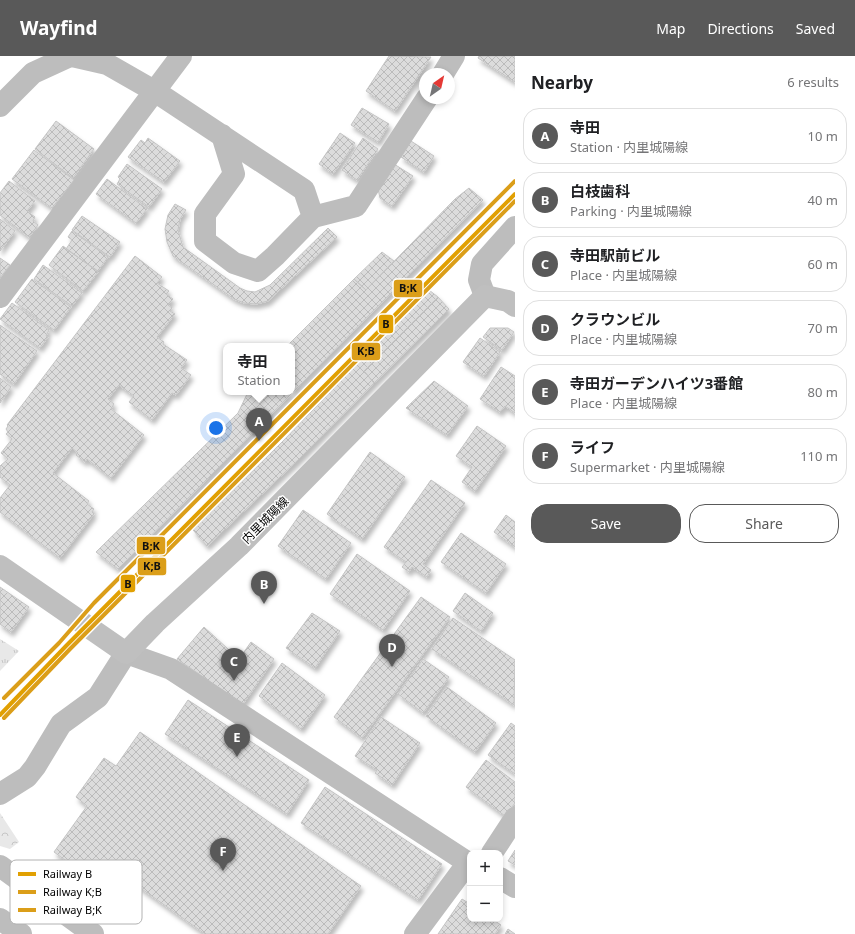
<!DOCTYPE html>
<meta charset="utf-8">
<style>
body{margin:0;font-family:"Noto Sans","Noto Sans JP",sans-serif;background:#f2f2f2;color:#202124}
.controls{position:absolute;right:12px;bottom:12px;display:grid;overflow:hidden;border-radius:8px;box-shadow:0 2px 6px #0003}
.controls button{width:36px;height:36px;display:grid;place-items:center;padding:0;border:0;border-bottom:1px solid #e0e0e0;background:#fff;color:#202124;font:20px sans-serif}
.compass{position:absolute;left:419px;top:12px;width:36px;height:36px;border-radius:50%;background:#fff;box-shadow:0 2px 6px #0003;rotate:34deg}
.you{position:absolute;left:216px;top:372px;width:14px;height:14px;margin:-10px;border:3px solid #fff;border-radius:50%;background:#1a73e8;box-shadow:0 0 0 6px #1a73e833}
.badge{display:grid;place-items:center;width:26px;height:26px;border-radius:50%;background:#595959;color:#fff;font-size:13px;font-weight:700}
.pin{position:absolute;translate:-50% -33px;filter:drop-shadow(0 1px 2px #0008)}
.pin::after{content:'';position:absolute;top:21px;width:14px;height:12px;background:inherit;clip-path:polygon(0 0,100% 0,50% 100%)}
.popup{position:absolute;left:223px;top:287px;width:72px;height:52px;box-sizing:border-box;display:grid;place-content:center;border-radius:8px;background:#fff;filter:drop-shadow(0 1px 3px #0005);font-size:13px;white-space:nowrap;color:#757577}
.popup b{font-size:15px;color:#202124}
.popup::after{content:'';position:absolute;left:50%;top:100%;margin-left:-8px;border:8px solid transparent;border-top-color:#fff}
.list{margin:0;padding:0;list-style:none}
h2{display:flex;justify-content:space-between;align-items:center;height:52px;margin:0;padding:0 16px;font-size:17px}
h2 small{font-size:13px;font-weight:400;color:#757577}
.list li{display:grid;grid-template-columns:26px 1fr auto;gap:12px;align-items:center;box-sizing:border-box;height:56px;margin:0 8px 8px;padding:0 8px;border:1px solid #e0e0e0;border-radius:16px}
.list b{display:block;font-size:15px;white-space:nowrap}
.list p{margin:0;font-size:13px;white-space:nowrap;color:#757577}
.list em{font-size:13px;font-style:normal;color:#757577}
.actions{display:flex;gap:8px;padding:12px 16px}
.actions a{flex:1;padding:9px 0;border:1px solid #595959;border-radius:16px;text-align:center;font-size:14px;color:#595959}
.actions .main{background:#595959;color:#fff}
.map{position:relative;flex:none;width:515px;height:878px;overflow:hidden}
header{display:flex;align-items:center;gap:24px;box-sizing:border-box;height:56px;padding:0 20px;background:#595959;color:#fff}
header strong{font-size:19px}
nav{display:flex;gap:22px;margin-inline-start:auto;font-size:14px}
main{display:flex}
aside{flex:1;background:#fff}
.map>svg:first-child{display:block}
</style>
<header>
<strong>Wayfind</strong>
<nav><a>Map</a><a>Directions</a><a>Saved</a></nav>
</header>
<main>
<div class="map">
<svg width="515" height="878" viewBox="0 0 515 878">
<defs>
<pattern id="grass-tufts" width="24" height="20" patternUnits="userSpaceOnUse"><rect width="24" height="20" fill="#e8e8e8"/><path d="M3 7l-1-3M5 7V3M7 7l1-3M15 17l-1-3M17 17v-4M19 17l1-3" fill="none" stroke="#c5c5c5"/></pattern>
<pattern id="forest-crowns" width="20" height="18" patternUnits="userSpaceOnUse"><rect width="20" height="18" fill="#e8e8e8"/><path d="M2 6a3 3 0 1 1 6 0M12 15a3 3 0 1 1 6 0" fill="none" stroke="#c5c5c5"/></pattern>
<pattern id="building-cross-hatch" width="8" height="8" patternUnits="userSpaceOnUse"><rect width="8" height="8" fill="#dcdcdc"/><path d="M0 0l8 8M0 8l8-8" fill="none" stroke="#bbb"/></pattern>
<filter id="shadow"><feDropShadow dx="2.5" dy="4.5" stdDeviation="2" flood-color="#0004"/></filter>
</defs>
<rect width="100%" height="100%" fill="#fff"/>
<!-- grass -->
<path fill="url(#grass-tufts)" d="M0 583 19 595 0 615Z"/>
<!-- forest -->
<path fill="url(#forest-crowns)" d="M0 757 19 786 10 793 0 790Z"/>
<!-- building -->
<path fill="url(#building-cross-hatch)" stroke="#c4c4c4" filter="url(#shadow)" d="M389 0 431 1 395 55 366 35Z
M479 0H515V26L478 2Z
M362 52 389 68 378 86 351 69Z
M56 65 94 93 73 122 35 93Z
M340 77 355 87 333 118 319 108Z
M148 82 180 105 164 126 128 101 141 84 145 87Z
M363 82 378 93 357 124 342 114Z
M411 85 434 100 424 116 401 101Z
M34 94 74 124 52 152 12 123Z
M127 108 162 133 149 151 117 128 120 123 118 121Z
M394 108 413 120 392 150 380 142 378 133Z
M107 123 147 153 136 167 96 138Z
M9 125 35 145 27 155 35 161 33 165 38 169 29 181 0 159V137Z
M469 132 483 144 118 513 96 496 238 357 248 336H292V290H287L354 223 366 234 455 143Z
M175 148 186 154 180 163 178 174 183 191 240 232 247 235 255 236 270 229 328 172 337 181 268 245 256 248 244 247 234 243 173 200 167 186 165 173 168 159Z
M82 160 120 186 110 201 72 174Z
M0 163 15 175 0 195Z
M72 175 108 201 98 215 66 193 72 184 68 181Z
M63 190 98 216 83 235 49 209Z
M382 196 394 205 366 234 354 223Z
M135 200 162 221 157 227 169 235 166 238 173 243 168 249 172 252 170 255 175 258 157 281 164 286 163 288 187 304 181 312 191 319 176 339 172 337 152 364 129 346 134 340 119 329 108 343 114 348 111 353 144 379 111 422 87 403 85 406 76 399 78 397 72 392 53 417 89 445 87 448 94 453 92 456 94 458 60 502 0 456V442L10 429 0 421V410L8 403 1 397 12 383 6 378 8 376 6 373 8 370 7 369Z
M0 202 10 209 0 222Z
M43 209 82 237 72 250 34 223Z
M32 223 71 251 54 274 15 246Z
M429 234 438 241 364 315 374 327 299 403 207 490 193 474 282 386Z
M438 241 449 253 374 327 364 315Z
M12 247 49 274 46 280 48 281 40 292 0 263Z
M0 269 37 295 14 328 0 318Z
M490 272H508L514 276 502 294 483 281Z
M480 282 500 296 484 320 463 306Z
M501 311 515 320V357L505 350 500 356 480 343Z
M0 322 11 331 0 347Z
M434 325 468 350 447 379 406 352Z
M477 370 506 390 475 435 462 426 472 411 456 400Z
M370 396 405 421 362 483 327 458Z
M431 424 465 447 423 508 431 514 427 521 412 511 409 516 402 511 406 506 384 491Z
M303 454 351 487 326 523 278 490Z
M506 459 515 466V491L494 476Z
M461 477 506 508 486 537 441 506Z
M357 498 410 535 383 574 330 538Z
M0 531 29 551 11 576 0 568Z
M465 537 493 557 481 575 453 555Z
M421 541 450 561 362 682 334 661Z
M312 557 340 575 315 612 286 592Z
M453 562 515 604 514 649 432 593Z
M204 571 239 603 251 586 274 603 243 648 177 603Z
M423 603 449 621 423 657 398 638Z
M282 607 325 639 301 673 259 640Z
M447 631 496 667 475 696 426 660Z
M188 644 309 724 287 758 165 678Z
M381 661 420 687 392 729 375 717 377 714 355 700Z
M511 667 515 670V718L488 699Z
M140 676 361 830 328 878H205L125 821 113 839 54 796 87 750 76 741 104 702 116 710Z
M486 704 515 726V747L505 760 466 731Z
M325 731 442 808 418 844 301 767Z
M515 794V809L508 805Z
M462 843 470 848V863H492L501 869 495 878H438Z
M508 873 515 878H505Z"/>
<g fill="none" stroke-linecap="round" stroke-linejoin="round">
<!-- street -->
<path stroke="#bdbdbd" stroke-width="22" d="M72 0 107 8 156 36 304 134 313 161 356 150 427 42
M443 18 454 0
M0 50 33 17 70 0
M222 79 234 118 205 158V185L234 207 258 215 275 200 313 161
M485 240 479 224 482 208 515 171
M0 241 181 0
M0 738 27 721 35 711 61 668 98 641 126 597 171 613 470 808
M492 797 515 762
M0 810 93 878
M500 822 515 831
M0 863 21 878
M415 878 467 808"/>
<!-- secondary -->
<path stroke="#bfbfbf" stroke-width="22" d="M0 510 126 597 155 567 239 490 485 240 508 245 515 250"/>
<!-- rail-1 casing -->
<g stroke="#fff" stroke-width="7">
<path id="rail-1" d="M0 659 66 590 515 138"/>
</g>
<!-- rail-2 casing -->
<g stroke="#fff" stroke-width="7">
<path id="rail-2" d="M4 662 70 593 515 145"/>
</g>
<!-- rail-3 casing -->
<g stroke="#fff" stroke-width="7">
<path id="rail-3" d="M4 642 59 587 94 547 515 125"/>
</g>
<!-- rail-1 -->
<use href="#rail-1" stroke="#e1a002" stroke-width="4"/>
<!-- rail-2 -->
<use href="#rail-2" stroke="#db9e19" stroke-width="4"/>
<!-- rail-3 -->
<use href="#rail-3" stroke="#db9e19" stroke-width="4"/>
</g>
<g text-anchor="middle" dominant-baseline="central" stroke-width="3" stroke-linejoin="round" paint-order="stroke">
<!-- street labels -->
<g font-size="12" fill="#000" stroke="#fff">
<text transform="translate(265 464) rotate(-45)">内里城陽線</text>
</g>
</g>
<!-- legend -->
<rect x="10" y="804" width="132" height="64" rx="6" fill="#fff" stroke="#b2b2b2" stroke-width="1"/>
<rect x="18" y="816" width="18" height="4" fill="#e1a002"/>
<rect x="18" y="834" width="18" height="4" fill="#db9e19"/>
<rect x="18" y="852" width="18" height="4" fill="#db9e19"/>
<g font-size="11" fill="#000">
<text x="43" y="822">Railway B</text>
<text x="43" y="840">Railway K;B</text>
<text x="43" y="858">Railway B;K</text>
</g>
<g stroke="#fff" stroke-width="1.5">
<rect x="393" y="223" width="30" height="19" rx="4" fill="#db9e19"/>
<rect x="378" y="258" width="16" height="20" rx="4" fill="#e1a002"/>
<rect x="351" y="286" width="30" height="19" rx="4" fill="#db9e19"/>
<rect x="136" y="480" width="30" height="19" rx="4" fill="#db9e19"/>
<rect x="137" y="501" width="30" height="19" rx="4" fill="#db9e19"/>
<rect x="120" y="518" width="16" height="19" rx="4" fill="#e1a002"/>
</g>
<g font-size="11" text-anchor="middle" font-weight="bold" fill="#111">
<text x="408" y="236">B;K</text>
<text x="386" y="272">B</text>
<text x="366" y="299">K;B</text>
<text x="151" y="494">B;K</text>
<text x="152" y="514">K;B</text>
<text x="128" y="532">B</text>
</g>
</svg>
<div class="controls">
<button>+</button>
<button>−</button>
</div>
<svg class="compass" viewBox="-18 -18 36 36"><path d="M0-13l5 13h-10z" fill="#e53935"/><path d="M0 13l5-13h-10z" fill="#757577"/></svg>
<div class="you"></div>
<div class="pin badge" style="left:259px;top:385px">A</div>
<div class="popup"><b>寺田</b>Station</div>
<div class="pin badge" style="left:264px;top:548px">B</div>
<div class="pin badge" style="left:234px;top:625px">C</div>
<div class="pin badge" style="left:392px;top:611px">D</div>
<div class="pin badge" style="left:237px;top:701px">E</div>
<div class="pin badge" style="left:223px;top:815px">F</div>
</div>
<aside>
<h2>Nearby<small>6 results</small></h2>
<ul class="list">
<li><span class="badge">A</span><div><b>寺田</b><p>Station · 内里城陽線</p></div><em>10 m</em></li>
<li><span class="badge">B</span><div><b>白枝歯科</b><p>Parking · 内里城陽線</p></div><em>40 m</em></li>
<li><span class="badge">C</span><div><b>寺田駅前ビル</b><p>Place · 内里城陽線</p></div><em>60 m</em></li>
<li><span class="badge">D</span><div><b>クラウンビル</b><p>Place · 内里城陽線</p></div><em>70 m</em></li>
<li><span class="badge">E</span><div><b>寺田ガーデンハイツ3番館</b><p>Place · 内里城陽線</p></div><em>80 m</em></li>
<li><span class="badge">F</span><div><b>ライフ</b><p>Supermarket · 内里城陽線</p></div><em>110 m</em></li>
</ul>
<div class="actions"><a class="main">Save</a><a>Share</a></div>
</aside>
</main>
